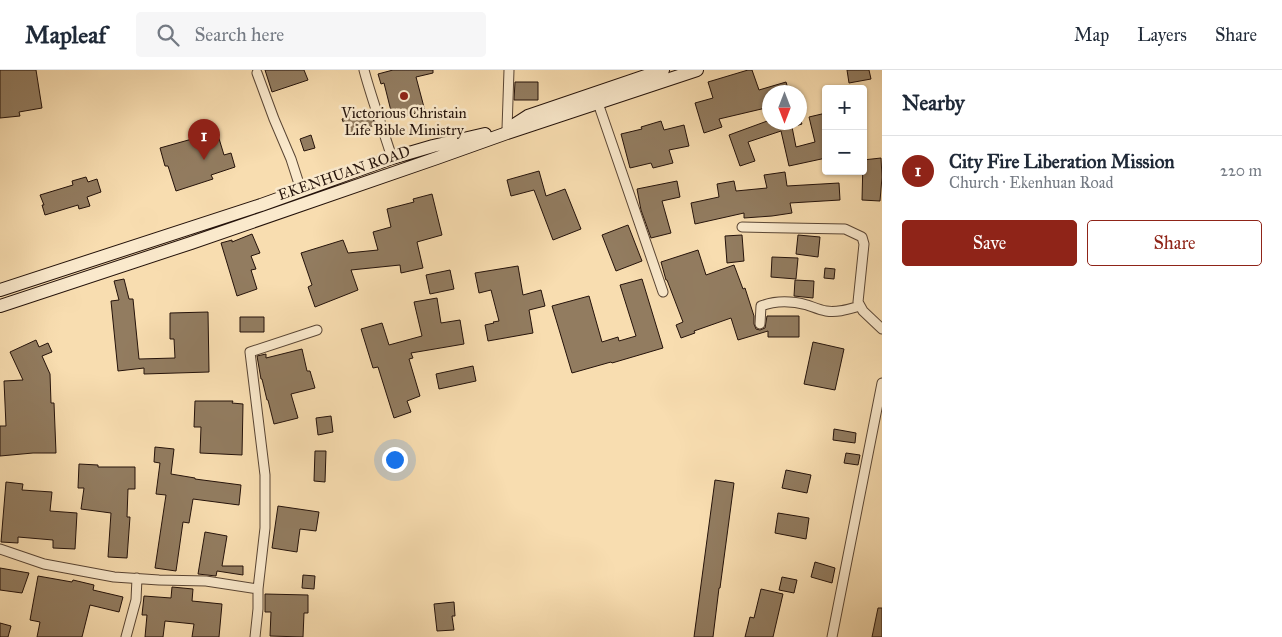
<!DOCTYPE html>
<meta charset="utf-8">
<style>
body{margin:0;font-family:"IM FELL Great Primer",serif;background:#f6f6f7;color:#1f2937}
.controls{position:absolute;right:15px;top:15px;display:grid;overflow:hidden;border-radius:5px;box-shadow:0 1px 4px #0004}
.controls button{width:45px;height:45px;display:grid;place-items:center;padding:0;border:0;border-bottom:1px solid #e0e1e3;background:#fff;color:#1f2937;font:25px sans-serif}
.compass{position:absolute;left:762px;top:15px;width:45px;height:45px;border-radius:50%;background:#fff;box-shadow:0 1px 4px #0004;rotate:180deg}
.you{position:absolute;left:394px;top:389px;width:18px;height:18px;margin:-12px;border:4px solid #fff;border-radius:50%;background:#1a73e8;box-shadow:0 0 0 8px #1a73e833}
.badge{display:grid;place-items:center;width:32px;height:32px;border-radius:50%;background:#8f2418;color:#fff;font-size:16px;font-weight:700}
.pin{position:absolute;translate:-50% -41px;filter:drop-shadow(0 1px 2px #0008)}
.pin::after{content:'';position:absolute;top:26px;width:18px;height:15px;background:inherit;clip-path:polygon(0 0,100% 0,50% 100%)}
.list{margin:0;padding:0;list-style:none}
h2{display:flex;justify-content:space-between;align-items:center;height:65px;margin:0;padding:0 20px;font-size:21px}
h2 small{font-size:16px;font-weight:400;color:#747a83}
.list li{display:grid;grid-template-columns:32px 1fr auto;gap:15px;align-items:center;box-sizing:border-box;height:70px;padding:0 20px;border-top:1px solid #e0e1e3}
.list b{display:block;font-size:19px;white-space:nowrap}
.list p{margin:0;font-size:16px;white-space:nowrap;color:#747a83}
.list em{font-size:16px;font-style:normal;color:#747a83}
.actions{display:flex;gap:10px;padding:15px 20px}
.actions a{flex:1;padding:11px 0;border:1px solid #8f2418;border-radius:5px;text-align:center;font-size:18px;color:#8f2418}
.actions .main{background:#8f2418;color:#fff}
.icon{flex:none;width:28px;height:28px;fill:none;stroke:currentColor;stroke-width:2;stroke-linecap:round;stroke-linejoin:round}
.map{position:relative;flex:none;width:882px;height:567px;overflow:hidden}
header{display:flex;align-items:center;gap:30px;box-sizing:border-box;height:70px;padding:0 25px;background:#fff;border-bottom:1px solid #e0e1e3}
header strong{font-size:24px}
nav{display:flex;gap:28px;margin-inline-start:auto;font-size:18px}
.search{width:350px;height:45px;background:#f6f6f7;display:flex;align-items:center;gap:12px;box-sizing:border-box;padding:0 18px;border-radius:5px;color:#747a83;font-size:19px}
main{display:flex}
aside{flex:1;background:#fff}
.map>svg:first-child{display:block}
</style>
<header>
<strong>Mapleaf</strong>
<div class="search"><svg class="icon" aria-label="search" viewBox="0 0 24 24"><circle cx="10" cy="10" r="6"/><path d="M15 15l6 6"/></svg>Search here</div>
<nav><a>Map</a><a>Layers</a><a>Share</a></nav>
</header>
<main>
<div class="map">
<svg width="882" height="567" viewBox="0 0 882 567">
<rect width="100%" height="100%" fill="#f8ddb0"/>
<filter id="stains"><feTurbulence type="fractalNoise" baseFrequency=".004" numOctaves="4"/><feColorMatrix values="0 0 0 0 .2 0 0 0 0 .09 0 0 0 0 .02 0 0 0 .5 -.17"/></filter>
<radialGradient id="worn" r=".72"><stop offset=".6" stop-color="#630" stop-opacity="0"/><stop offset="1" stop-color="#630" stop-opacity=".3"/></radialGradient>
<!-- building -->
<path fill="#927c60" stroke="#24120a" d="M0 0H36L42 38 19 42 20 46 0 48Z
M265 0H304L308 10 272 22Z
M393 0H433V3L416 7 425 41 393 49 384 13 381 14 378 4Z
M748 0H752L759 20 786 12 789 22H770V37L719 49 722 57 704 63 695 33 713 28 708 12Z
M847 0H869L871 9 849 13Z
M515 12H538V30H514Z
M370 40 375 55 348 64 342 49Z
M826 43V88L789 96 781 61 748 72 755 91 740 96 729 65 770 50V52H801L802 54 792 57 796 77 815 72 809 47Z
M661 51 664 60 684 55 689 76 669 80 673 93 653 98 651 93 630 98 621 64 642 59 641 57Z
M217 62 224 85 231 83 235 97 211 105 213 109 176 121 168 96H165L160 78Z
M311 65 315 78 304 81 300 69Z
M881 88 882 107 880 131 862 130 863 90Z
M539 101 546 126 565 119 581 159 553 170 534 120 511 126 507 110Z
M785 102 787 116 839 113 840 130 790 133 792 143 772 146 744 148V143L695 154 691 133 719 127 717 114 734 111 736 121 767 118 764 105Z
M86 107 88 112 97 109 101 122 87 127 90 136 79 139 78 135 45 145 42 135H44L40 125 73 115 72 111Z
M677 111 680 127 662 131 671 163 651 168 641 140 637 119Z
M432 124 442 165 417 172 423 198 401 203 400 195 351 200 358 220 315 237 308 217 312 215 301 183 343 170 348 183 378 180 373 162 391 157 387 139 414 132 413 129Z
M628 155 642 191 616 201 602 165Z
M252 164 260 183 251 186 256 199 251 200 257 219 237 226 221 173 232 170V172Z
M742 165 744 191 727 193 725 166Z
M798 165 820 167 818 187 796 184Z
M698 180 706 205 734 195 743 219 745 218 754 246V254L756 259 760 260 765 258 767 246H799V267H768V261L738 270 731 248 694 261 695 263 681 268 676 255 683 252 667 210H666L661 192Z
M772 187 798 188 796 209 771 207Z
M518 196 523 225 541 220 545 236 529 240 533 263 488 271 485 255 494 253 493 252 499 251 491 220 479 223 475 203Z
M825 198 835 199 834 209 824 208Z
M450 200 454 219 430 224 426 205Z
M124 209 129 229H133L139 289 175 288 174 269H170V243L208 242 209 302 144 304V298L118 301 111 231 119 230 114 211Z
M642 209 663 278 612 293 611 292 572 303 552 236 589 226 602 272 618 267 619 271 636 266 620 215Z
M795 210 814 211 813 228 794 226Z
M437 228 441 253 460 250 464 274 411 283 413 288 409 289 420 326 407 331 411 342 394 348 378 297 373 298 361 259 382 253 389 275 422 266 414 232Z
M240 247H264V262H240Z
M36 270 39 277 48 273 52 282 42 286 50 304 51 333H54L56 383H33L0 386V356H6L4 311 23 310 10 282Z
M813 272 844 279 835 320 804 314Z
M302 279 307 301H310L315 318 291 324 298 348 274 354 268 330H267L262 309H261L257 286 266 284V288Z
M473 296 476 311 439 319 436 304Z
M195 331H233L232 333 243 334 242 385 200 383 201 357H194Z
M331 346 333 362 318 365 316 348Z
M834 359 856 363 855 373 833 370Z
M155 377 174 379 171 404 195 408V409L241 415 239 435 193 429 189 453 183 452 176 501 155 498 166 425 156 424 160 393 154 392Z
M315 381H326L325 412 314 411Z
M846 383 860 385 858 395 844 393Z
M79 394 98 395V397H135V419H128L127 447H130L127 488 108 487 111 443 81 439 84 418H78Z
M786 400 811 405 807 423 782 418Z
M715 410 734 413 720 518H719L713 567H694Z
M6 412 23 414 22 420 52 422 50 441 77 443 75 479 53 478V470L18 467V473L1 472Z
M278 436 319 442 316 461 300 459 297 482 272 478Z
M778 443 809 448 806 469 775 463Z
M205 462 227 466 222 496H243V505L217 501 216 506 198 504Z
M815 492 835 498 832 513 811 507Z
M0 498 29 503 22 523 0 520Z
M303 505 315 506 314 519 302 518Z
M38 506 72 512 73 510 94 515 93 520 123 527 119 542 90 535 82 567H37L40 552 30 550Z
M782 507 797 510 794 523 779 520Z
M172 517 193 519 192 531 222 534 219 567H192L194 554 165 551 163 567H145L147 545H142L144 526 171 528Z
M761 519 783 524 773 567H745L750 547 754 548Z
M265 524 308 525V543H304L303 567 270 566 271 542H265Z
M454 532 455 546H452L454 560 437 561 434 534Z
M878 538H882V567H872Z
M0 553 11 556 8 567H0Z"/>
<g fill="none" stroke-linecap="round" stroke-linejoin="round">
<!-- street casing -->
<g stroke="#594534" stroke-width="11">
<path id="street" d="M364 0C372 30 383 59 392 88
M257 3 274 49 291 89 301 120
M598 33 663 222
M507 59 509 0
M742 157 845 159 862 167 864 174 858 232 863 241 882 259
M760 254 761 236C777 230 792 231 807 235 813 237 820 240 826 241 838 243 849 239 860 236
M0 479 44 494 114 507 159 510 206 511 258 519
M126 567 136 530 137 508
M255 567 258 539V519L265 458V405L250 282 317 260
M832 567 882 313"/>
</g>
<!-- secondary casing -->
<g stroke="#24120a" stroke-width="14">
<path id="secondary" d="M511 57 528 46 663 0
M0 220 261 135 392 88 433 76 485 64
M0 236 191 173 437 88 507 63 697 0"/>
</g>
<!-- street -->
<use href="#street" stroke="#fae9cc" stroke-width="9"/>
<!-- secondary -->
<use href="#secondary" stroke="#fae9cc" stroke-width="12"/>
</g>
<!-- markers -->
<circle fill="#8f2418" stroke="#fae9cc" stroke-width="2" cx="404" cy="26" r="5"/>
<g text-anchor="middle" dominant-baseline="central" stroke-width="5" stroke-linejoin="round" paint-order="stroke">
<!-- poi labels -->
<g font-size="15" fill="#24120a" stroke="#fae9cc">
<text x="404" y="43">Victorious Christain<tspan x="404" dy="17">Life Bible Ministry</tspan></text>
</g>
<!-- street labels -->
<g font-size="15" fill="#24120a" stroke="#fae9cc">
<text transform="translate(344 103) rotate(-19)">EKENHUAN ROAD</text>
</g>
</g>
<rect width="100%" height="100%" filter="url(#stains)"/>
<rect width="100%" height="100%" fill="url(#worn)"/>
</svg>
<div class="controls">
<button>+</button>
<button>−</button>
</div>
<svg class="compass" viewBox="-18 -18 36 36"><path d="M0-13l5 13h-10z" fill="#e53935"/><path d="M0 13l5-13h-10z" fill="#747a83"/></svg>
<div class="you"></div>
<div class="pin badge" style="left:204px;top:90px">1</div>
</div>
<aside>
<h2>Nearby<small></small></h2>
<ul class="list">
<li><span class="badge">1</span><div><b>City Fire Liberation Mission</b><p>Church · Ekenhuan Road</p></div><em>220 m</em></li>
</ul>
<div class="actions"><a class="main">Save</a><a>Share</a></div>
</aside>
</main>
